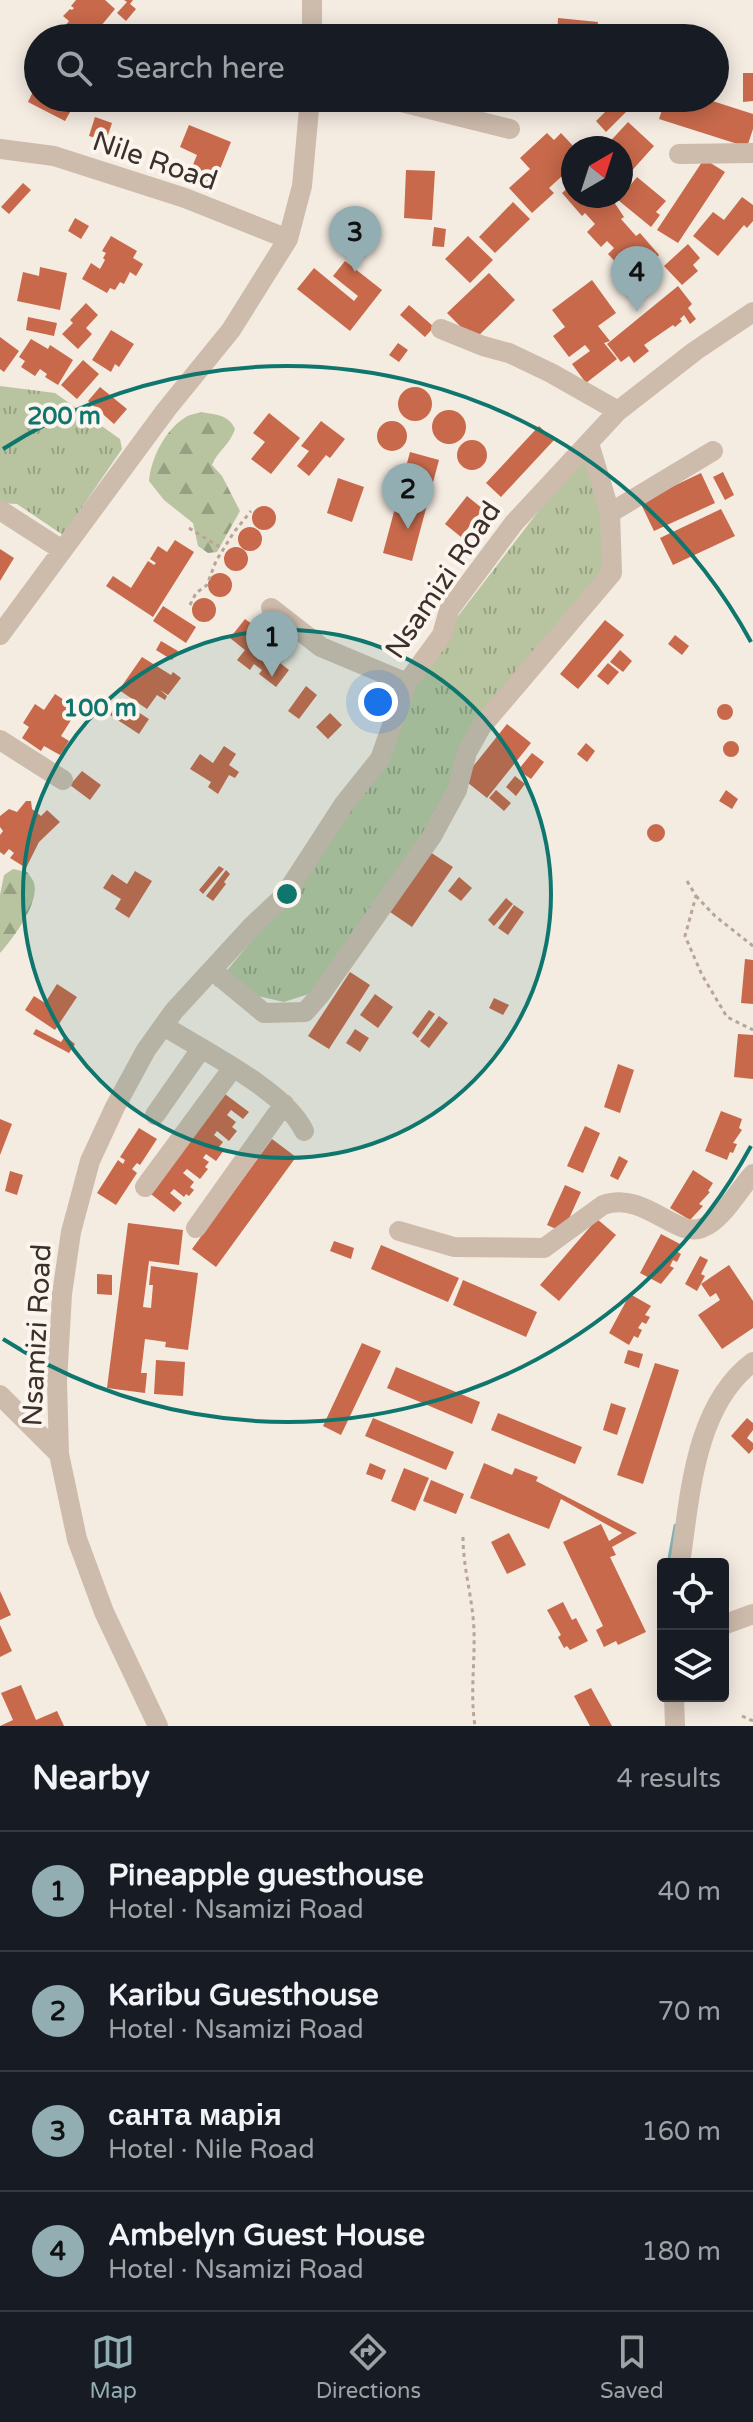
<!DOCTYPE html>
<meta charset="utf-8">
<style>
body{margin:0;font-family:"Varela Round",sans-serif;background:#20242c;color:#f1f3f6}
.controls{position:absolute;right:24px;bottom:24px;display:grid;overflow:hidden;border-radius:8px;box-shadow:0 4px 20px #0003}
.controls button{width:72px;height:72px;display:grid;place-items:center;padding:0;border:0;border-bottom:2px solid #363941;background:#171b24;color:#f1f3f6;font:40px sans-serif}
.compass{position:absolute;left:561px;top:136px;width:72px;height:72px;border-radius:50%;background:#171b24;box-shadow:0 4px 20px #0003;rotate:39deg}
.you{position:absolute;left:378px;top:702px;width:28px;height:28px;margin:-20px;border:6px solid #fff;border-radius:50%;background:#1a73e8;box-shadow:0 0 0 12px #1a73e833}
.badge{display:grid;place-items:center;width:52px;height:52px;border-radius:50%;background:#92aeb2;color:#111;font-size:26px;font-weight:700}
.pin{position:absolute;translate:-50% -66px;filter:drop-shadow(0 2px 4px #0008)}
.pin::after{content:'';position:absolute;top:42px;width:28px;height:24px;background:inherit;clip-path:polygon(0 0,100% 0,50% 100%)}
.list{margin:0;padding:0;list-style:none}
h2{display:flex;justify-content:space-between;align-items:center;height:104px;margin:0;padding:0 32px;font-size:34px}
h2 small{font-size:26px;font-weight:400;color:#9ea1a6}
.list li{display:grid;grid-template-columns:52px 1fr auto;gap:24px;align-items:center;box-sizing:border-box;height:120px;padding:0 32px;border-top:2px solid #363941}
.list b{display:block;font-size:30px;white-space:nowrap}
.list p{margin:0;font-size:26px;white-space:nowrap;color:#9ea1a6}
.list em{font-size:26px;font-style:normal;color:#9ea1a6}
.icon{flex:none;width:44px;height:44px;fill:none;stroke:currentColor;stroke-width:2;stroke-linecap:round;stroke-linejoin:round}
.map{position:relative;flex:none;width:753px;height:1726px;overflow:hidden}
.search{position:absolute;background:#171b24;box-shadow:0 4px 20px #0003;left:24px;right:24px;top:24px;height:88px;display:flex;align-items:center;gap:20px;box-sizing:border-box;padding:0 28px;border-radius:44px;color:#9ea1a6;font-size:30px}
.sheet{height:584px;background:#171b24}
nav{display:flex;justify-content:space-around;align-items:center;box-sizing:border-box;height:112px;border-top:2px solid #363941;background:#171b24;font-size:22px;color:#9ea1a6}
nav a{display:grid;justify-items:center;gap:4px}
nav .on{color:#92aeb2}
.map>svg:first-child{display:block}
</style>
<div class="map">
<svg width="753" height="1726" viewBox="0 0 753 1726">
<defs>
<pattern id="grass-tufts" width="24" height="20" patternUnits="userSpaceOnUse" patternTransform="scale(2)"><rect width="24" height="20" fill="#b8c4a0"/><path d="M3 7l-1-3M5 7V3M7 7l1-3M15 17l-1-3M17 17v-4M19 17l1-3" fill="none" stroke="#97a083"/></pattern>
<pattern id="forest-firs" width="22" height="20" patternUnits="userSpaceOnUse" patternTransform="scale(2)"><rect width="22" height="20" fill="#b8c4a0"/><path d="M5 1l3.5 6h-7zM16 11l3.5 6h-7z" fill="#97a083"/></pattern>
</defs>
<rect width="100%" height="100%" fill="#f4ebe1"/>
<!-- grass -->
<path fill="url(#grass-tufts)" d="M0 386 55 393 120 439 122 449 63 535 17 504 0 503Z
M587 458 596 465 621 544 619 567 465 754 439 808 318 991 284 1002 214 986 283 903 448 629 547 500Z"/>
<!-- forest -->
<path fill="url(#forest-firs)" d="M201 412C216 415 228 414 235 429 230 445 218 450 212 465L222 476 240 511 217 552 208 553 198 546 193 523 164 500 149 481C151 459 164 432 183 419 187 415 195 414 201 412Z
M13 869 27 872C28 873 34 881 34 883 40 902 13 939 0 953V895L4 875Z"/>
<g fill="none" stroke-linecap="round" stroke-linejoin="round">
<!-- stream -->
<path stroke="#7fb0b2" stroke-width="5" d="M669 1564 676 1526"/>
</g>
<!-- building -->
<path fill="#c8694b" d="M76 0H105L115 9 91 38H79L65 26 69 21 63 16 70 9 72 10 74 8 71 6Z
M124 0H133L130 4 136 9 126 21 117 13 127 2Z
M558 18 598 22 596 38H557Z
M236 29 268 31V38H235Z
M743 73H753V101L743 102Z
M38 81V98H78L65 121 28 102Z
M619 98H626L633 105 606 132 596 121Z
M666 98H703L753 114V129L747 147 659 119Z
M95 117 112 123 106 141 89 136Z
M628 122 654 146 627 176 621 170V148H604Z
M189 125 231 142 212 189 187 179 197 155 180 147Z
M547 133 554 140 561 133 575 148H573V166L549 188 554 193 532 213 509 188 530 169 520 158Z
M704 159 725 172 678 243 657 230Z
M406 170 435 171 432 220 404 218Z
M637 177 666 201 656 212 660 215 651 227 618 200Z
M23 183 31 190 9 214 1 207Z
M573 183V196H610L624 217 621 219 636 236 640 233 659 255 638 275 628 264 622 269 608 254 614 248 607 241 601 247 587 232 595 224 585 213 582 216 562 193Z
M742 197 753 205V221L747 228 744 225 718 256 693 236 713 212 724 220Z
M513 202 530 219 495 253 479 237Z
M75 218 89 226 81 239 68 231Z
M434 227 446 229 444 247 432 246Z
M111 236 137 251 133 258 143 264 136 276 130 272 124 284 120 282 115 290 110 288 107 293 82 279 91 263 100 269 105 260 103 258 106 253 102 251Z
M468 236 493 260 470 283 445 259Z
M688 244 700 258 693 265 698 271 682 285 664 266Z
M345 261 382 290 350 331 297 289 314 268 354 301 358 296 333 276Z
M40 267 67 273 60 310 17 301 23 272 39 276Z
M489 273 515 300 474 340 447 313Z
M592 280 616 313 598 326 610 341 604 343 617 359 586 383 572 364 590 351 585 345 569 357 553 336 565 327 552 310Z
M678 286 692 304 688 308 696 319 690 324 684 315 680 319 682 321 675 327 673 325 644 345 649 351 634 363 629 356 621 362 607 344Z
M86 303 98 315 86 328 92 334 78 349 62 334 73 323 70 320Z
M409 305 434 327 425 337 400 315Z
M28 317 57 323 54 336 26 330Z
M111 330 134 344 119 367 115 364 111 372 92 360Z
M0 337 19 351 4 372 0 369Z
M31 339 48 349 50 345 73 360 58 385 45 377 47 374 40 369 35 376 21 367 25 361 19 357Z
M398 343 408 350 399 362 389 355Z
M83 360 99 374 77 399 61 385Z
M398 404a17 17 0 1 1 34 0a17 17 0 1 1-34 0Z
M100 387 127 409 114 424 88 401Z
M432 427a17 17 0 1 1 34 0a17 17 0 1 1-34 0Z
M269 413 300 438 271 474 251 459 265 442 253 433Z
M377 436a15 15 0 1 1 30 0a15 15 0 1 1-30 0Z
M321 421 345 439 330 458 326 455 309 476 297 466 309 451 301 446Z
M539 426 554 440 501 497 486 483Z
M457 455a15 15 0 1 1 30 0a15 15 0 1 1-30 0Z
M410 452 439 460 412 561 383 553Z
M723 472 734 495 725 500 713 477Z
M701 473 715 503 654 531 640 502Z
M338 478 364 487 352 522 327 513Z
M467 496 483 509 461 537 445 524Z
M252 518a12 12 0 1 1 24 0a12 12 0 1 1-24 0Z
M721 509 735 536 673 565 660 538Z
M238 539a12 12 0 1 1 24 0a12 12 0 1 1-24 0Z
M175 540 194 552 153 617 106 586 113 576 131 588 148 561 154 565 156 563 150 559 158 546 167 552Z
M224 559a12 12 0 1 1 24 0a12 12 0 1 1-24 0Z
M0 549 14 558 0 581Z
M208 585a12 12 0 1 1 24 0a12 12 0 1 1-24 0Z
M192 610a12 12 0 1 1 24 0a12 12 0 1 1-24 0Z
M163 606 196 627 186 643 153 621Z
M245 619 260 630 268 620 288 635 271 656 289 670 276 687 259 674 262 670 254 664 250 670 237 660 245 650 230 638Z
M605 620 624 635 578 689 560 674Z
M675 635 689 646 682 655 668 644Z
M161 641 178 651 172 660 156 650Z
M620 650 632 661 623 672 610 662Z
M142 657 171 675 173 672 181 678 168 695 160 690 167 696 165 700 157 695 147 709 119 690Z
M608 663 619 672 608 685 597 676Z
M306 686 317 695 299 719 288 711Z
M55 694 78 709 61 736 69 741 60 755 44 746 41 751 22 738 29 727 23 723 35 704 44 710Z
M119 700 149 719 139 734 110 715Z
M717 712a8 8 0 1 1 16 0a8 8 0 1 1-16 0Z
M330 713 342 725 328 739 316 727Z
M507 724 531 743 487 798 463 779Z
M723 749a8 8 0 1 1 16 0a8 8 0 1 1-16 0Z
M586 743 595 751 587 762 577 754Z
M224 746 236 754 229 765 239 772 235 778 229 775 218 794 208 787 211 782 190 769 200 754 213 763Z
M532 753 544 762 531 779 518 770Z
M82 771 101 785 90 800 70 785Z
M515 776 525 784 516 796 506 787Z
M496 790 511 803 504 811 489 798Z
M726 790 738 799 732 809 719 801Z
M26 801H31L32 809 41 816 47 810 60 822 39 842 26 868 10 858 14 853 9 849 4 855 0 852V835L3 831 0 827V816L9 809 17 812Z
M647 833a9 9 0 1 1 18 0a9 9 0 1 1-18 0Z
M430 852 453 867 412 927 390 912Z
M219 866 224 869 203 894 199 890Z
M226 870 230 874 224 882 226 884 213 901 206 896Z
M135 871 152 881 129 918 115 909 121 899 103 888 112 874 127 884Z
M459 877 472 888 461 901 448 891Z
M506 898 513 904 494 926 488 920Z
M514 905 524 912 508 935 498 928Z
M745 959 753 960V1004L741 1003Z
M350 972 370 985 329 1049 308 1036Z
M57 984 77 997 55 1030 25 1010 34 996 45 1003Z
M375 994 393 1007 378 1028 360 1015Z
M494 998 509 1005 503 1015 489 1008Z
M429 1010 435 1014 418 1038 412 1033Z
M439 1016 448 1023 429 1048 420 1041Z
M36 1029 61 1042 65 1036 75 1044 69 1053 33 1034Z
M355 1029 369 1038 360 1052 346 1043Z
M738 1034 753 1035V1079L734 1077Z
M618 1064 634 1070 620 1113 604 1107Z
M221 1091 249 1112 243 1119 231 1110 227 1115 236 1122 232 1127 237 1131 229 1141 217 1131 214 1135 223 1142 219 1147 224 1150 216 1161 206 1154 203 1158 209 1162 205 1167 208 1169 200 1179 187 1169 183 1173 194 1182 190 1187 194 1190 189 1196 186 1194 184 1197 174 1189 170 1193 182 1203 174 1212 147 1191Z
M721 1111 742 1119 739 1128 742 1130 733 1143 737 1144 733 1153 730 1152 727 1160 705 1151Z
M0 1119 12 1124 0 1155Z
M585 1126 600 1133 583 1173 567 1166Z
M139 1128 157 1139 140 1165 137 1163 132 1169 137 1173 116 1205 97 1193 118 1160 123 1164 125 1160 120 1157Z
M272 1139 296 1157 216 1267 192 1249Z
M619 1156 628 1161 618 1180 610 1176Z
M693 1170 713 1183 708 1191 710 1192 699 1204 703 1206 690 1220 670 1208Z
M10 1171 23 1175 17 1195 5 1191Z
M565 1185 581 1192 563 1232 547 1225Z
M597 1219 616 1235 559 1301 540 1285Z
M128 1223 183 1230 179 1265 149 1261 143 1307 151 1308 153 1285H149L151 1266 198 1273 188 1350 165 1347 166 1342 145 1339 141 1373H147L145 1393 107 1388Z
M661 1234 680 1244 676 1251 681 1254 677 1262 673 1260 670 1266 674 1268 661 1284 640 1273Z
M334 1241 354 1248 351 1259 330 1251Z
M381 1245 459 1278 448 1302 371 1269Z
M700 1256 708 1260 701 1274 705 1276 697 1291 685 1284Z
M729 1265 753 1301V1328L722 1349 698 1315 720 1300 716 1293 710 1297 701 1284Z
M97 1274 112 1275V1295L97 1294Z
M463 1280 537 1312 526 1337 453 1305Z
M630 1294 651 1306 645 1315 650 1317 646 1324 642 1322 638 1328 642 1330 638 1338 634 1336 629 1345 609 1333Z
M362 1343 381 1351 341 1435 323 1426Z
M628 1350 643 1354 639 1368 624 1363Z
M156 1360 185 1362 183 1396 154 1394Z
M655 1363 679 1370 643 1484 617 1475Z
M396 1367 480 1402 472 1424 387 1388Z
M611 1403 626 1408 617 1435 603 1430Z
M498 1413 582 1447 575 1464 491 1430Z
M373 1418 454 1452 446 1470 365 1436Z
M747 1418 753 1423V1430L747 1438 753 1443V1449L749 1454 731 1436Z
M370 1463 386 1470 382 1480 366 1474Z
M484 1463 512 1475 515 1468 538 1477 536 1481 637 1533 612 1547 616 1555 610 1557 646 1632 618 1645 616 1641 604 1647 596 1630 603 1626 563 1542 601 1524 609 1541 622 1533 561 1499 549 1529 470 1498Z
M404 1468 429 1478 415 1511 391 1501Z
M431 1480 464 1494 456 1514 423 1501Z
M509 1533 526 1565 507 1574 491 1542Z
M0 1591 11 1615 0 1620Z
M563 1602 572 1620 576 1618 588 1641 570 1650 567 1646 564 1648 558 1637 561 1635 547 1610Z
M0 1625 12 1651 0 1657Z
M21 1685 36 1720 57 1711 64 1726H0L13 1720 1 1693Z
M591 1688 612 1726H590L574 1696Z"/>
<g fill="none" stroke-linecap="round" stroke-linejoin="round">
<!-- path -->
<path stroke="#b9a596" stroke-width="3" stroke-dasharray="4 4" stroke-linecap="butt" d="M189 528 223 549
M190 605 196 593 207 585 216 561 234 532 251 511
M687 881 696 896 685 936 702 975 727 1017 753 1030
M696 896 715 916 753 946
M463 1537C463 1569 473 1599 474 1631 475 1663 470 1694 475 1726
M742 1716 753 1721"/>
<!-- minor -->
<path stroke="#cdbbac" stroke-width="20" d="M312 38V0
M385 98 510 129
M0 149 54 156 185 198 288 239
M679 154 753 153
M441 329 483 346 509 353 551 373 618 411
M0 510 62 550
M610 513 713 451
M271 608 321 647 407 683
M0 635 166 410 231 330 288 239 302 186 310 98
M0 740 63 780
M212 970 264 1013 305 1012 320 995 432 836 457 790 467 752 481 727 612 573 610 513 589 443
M164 1026C202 1050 286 1091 304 1131
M155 1115 201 1049
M145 1187 232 1069
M196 1228 284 1104
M399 1231 454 1247 544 1248 603 1205C643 1190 677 1239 702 1228 723 1220 738 1190 753 1174
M0 1395 59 1454
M680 1564C690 1497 694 1406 753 1362
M723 1625 753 1614
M674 1696 675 1726
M158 1726 104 1612 77 1539 59 1454 57 1382 62 1294 71 1232 90 1161 115 1107 146 1050 174 1011 252 926 285 895 344 804 380 759 407 683 442 635 449 610 514 523 618 411 695 351 753 312"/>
</g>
<!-- distance rings -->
<circle cx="287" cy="894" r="264" fill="#0f766e" fill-opacity=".12"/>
<g fill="none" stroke="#0f766e" stroke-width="4">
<circle cx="287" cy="894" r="264"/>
<path d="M751 1146A528 528 0 0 1 3 1339M3 449A528 528 0 0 1 751 642"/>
</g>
<g text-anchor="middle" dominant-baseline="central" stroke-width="8" stroke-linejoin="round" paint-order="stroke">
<!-- street labels -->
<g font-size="28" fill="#3b302b" stroke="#fbf5ee">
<text transform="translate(155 161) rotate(19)">Nile Road</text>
<text transform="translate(443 580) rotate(-56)">Nsamizi Road</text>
<text transform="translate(37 1335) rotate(-87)">Nsamizi Road</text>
</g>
</g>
<circle cx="287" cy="894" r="12" fill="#0f766e" stroke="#fbf5ee" stroke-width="4"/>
<g font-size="24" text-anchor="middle" font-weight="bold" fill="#0f766e" stroke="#fbf5ee" stroke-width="8" stroke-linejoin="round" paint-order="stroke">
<text x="64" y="424">200 m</text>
<text x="100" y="716">100 m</text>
</g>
</svg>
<div class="controls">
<button><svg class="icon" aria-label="locate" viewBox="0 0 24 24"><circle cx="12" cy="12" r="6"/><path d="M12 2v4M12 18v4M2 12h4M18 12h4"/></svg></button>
<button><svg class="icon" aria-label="layers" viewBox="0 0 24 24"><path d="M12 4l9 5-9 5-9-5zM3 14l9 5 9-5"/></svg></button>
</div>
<svg class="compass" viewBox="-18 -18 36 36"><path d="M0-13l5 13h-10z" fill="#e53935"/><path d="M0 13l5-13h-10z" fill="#9ea1a6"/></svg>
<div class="you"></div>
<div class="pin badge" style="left:272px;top:677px">1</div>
<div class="pin badge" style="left:408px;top:529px">2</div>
<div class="pin badge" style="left:355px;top:272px">3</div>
<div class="pin badge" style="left:637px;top:312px">4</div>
<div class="search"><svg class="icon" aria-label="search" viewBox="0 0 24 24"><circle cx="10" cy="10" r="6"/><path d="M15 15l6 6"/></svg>Search here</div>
</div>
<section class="sheet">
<h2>Nearby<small>4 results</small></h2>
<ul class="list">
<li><span class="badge">1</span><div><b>Pineapple guesthouse</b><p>Hotel · Nsamizi Road</p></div><em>40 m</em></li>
<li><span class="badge">2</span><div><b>Karibu Guesthouse</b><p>Hotel · Nsamizi Road</p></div><em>70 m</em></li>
<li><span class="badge">3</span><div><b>санта марія</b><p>Hotel · Nile Road</p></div><em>160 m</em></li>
<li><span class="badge">4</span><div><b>Ambelyn Guest House</b><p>Hotel · Nsamizi Road</p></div><em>180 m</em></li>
</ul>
</section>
<nav>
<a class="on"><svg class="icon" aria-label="map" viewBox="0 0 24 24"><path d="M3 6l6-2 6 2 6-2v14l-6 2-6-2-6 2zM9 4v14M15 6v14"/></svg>Map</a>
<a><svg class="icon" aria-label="directions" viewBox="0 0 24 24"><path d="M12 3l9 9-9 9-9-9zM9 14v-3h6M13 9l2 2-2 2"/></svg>Directions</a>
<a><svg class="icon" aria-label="saved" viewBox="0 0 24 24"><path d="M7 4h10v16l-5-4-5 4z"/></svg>Saved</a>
</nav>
